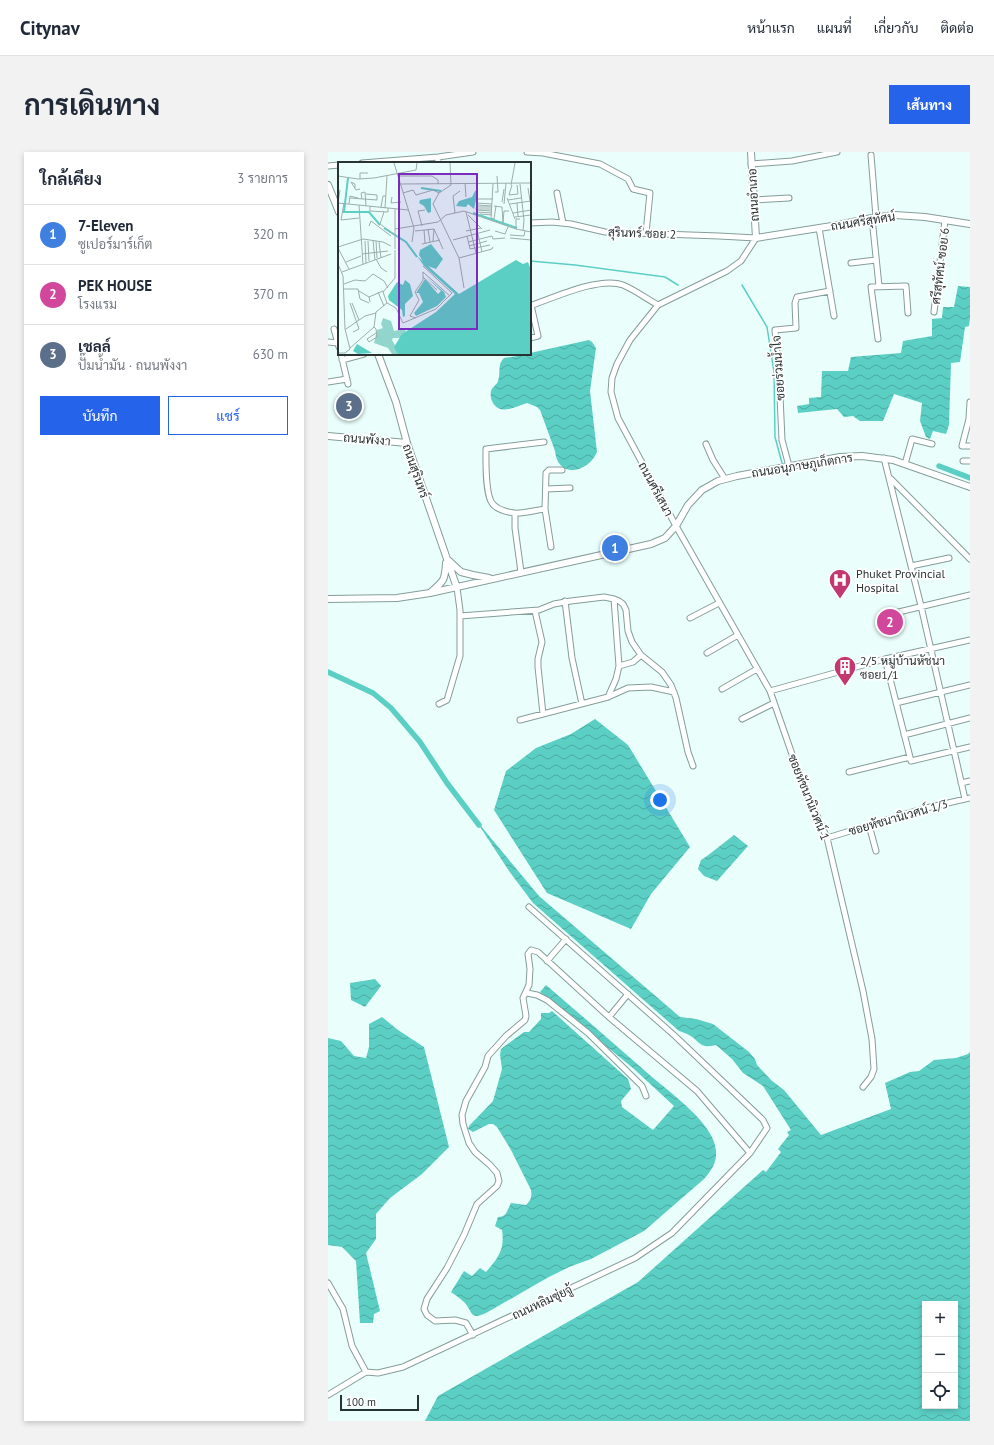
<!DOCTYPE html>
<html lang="th">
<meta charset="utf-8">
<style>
body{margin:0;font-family:"PT Sans",Sarabun,sans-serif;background:#f2f2f3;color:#1f2937}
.controls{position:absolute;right:12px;bottom:12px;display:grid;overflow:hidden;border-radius:0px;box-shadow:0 2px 6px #0003}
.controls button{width:36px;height:36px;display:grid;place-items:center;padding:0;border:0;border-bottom:1px solid #e0e1e3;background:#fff;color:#1f2937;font:20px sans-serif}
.scale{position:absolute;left:12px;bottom:10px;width:79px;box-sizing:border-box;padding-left:4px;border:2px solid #293332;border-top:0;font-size:11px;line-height:14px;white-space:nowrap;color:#293332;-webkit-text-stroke:3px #fff;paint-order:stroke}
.you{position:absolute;left:332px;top:648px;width:14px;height:14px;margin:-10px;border:3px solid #fff;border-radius:50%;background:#1a73e8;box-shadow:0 0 0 6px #1a73e833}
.badge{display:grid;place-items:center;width:26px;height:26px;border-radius:50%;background:#2563eb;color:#fff;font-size:13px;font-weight:700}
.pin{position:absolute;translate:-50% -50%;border:2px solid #fff;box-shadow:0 1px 4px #0006}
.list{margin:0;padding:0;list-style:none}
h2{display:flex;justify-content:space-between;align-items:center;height:52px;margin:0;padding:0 16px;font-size:17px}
h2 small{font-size:13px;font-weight:400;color:#747a83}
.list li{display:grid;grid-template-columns:26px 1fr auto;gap:12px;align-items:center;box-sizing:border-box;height:60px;padding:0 16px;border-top:1px solid #e0e1e3}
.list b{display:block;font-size:15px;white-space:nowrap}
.list p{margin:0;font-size:13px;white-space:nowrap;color:#747a83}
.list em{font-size:13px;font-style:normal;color:#747a83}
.actions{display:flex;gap:8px;padding:12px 16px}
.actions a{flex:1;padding:9px 0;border:1px solid #2563eb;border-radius:0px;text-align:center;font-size:14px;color:#2563eb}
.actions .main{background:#2563eb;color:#fff}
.icon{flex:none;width:22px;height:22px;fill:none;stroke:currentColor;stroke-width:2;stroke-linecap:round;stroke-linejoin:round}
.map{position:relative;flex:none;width:642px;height:1269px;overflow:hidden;border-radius:0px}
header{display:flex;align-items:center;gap:24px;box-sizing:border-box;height:56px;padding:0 20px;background:#fff;border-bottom:1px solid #e0e1e3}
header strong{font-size:19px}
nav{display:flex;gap:22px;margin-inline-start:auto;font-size:14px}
.intro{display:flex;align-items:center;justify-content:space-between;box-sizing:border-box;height:96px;padding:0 24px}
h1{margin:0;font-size:28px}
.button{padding:10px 18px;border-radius:0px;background:#2563eb;color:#fff;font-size:14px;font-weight:700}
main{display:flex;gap:24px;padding:0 24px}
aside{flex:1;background:#fff;border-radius:0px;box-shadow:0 2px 6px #0003}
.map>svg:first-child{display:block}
</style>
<header>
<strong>Citynav</strong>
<nav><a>หน้าแรก</a><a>แผนที่</a><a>เกี่ยวกับ</a><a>ติดต่อ</a></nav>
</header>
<div class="intro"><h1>การเดินทาง</h1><a class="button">เส้นทาง</a></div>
<main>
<aside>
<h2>ใกล้เคียง<small>3 รายการ</small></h2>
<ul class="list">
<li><span class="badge" style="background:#3f7fe0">1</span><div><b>7-Eleven</b><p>ซูเปอร์มาร์เก็ต</p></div><em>320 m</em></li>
<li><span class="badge" style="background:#d1479c">2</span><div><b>PEK HOUSE</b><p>โรงแรม</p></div><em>370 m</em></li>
<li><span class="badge" style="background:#5c6f8a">3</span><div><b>เชลล์</b><p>ปั๊มน้ำมัน · ถนนพังงา</p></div><em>630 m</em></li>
</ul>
<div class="actions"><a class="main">บันทึก</a><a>แชร์</a></div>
</aside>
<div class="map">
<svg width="642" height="1269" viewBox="0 0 642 1269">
<defs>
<pattern id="water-waves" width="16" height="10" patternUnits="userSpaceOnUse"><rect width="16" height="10" fill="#5ccfc5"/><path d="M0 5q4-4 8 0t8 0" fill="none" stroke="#4ca9a1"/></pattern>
</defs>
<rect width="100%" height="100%" fill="#eafffc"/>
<!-- water -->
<path fill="url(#water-waves)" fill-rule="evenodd" d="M630 134 642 135V166L641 174 637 175 632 210 623 211 621 273 618 282 605 279 602 287 598 285 592 269 594 251 566 242 555 269H532L525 264 516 265 509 257 470 261 469 254 481 252V246L493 245 494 219H520L523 205 573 201 575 189 604 184V167L614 166 615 155H626Z
M261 188 264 190 268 196 262 239 269 300C261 320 230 328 227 299L212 258 209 255 199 251C189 254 173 264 165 251 163 248 162 243 163 239 164 235 169 233 170 229 173 221 169 212 176 206L202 202V201Z
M267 567 300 593 362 695 323 742 303 777 219 741 166 658 178 619 208 596 243 582Z
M147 667 211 744 352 865 368 867 385 872 421 900 427 907 429 913 443 928 456 938 493 983 563 957 557 931 582 920 591 919 606 908 628 906 640 902 642 900V1269H97L110 1244 310 1130 435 1018 438 1020 453 1000 450 997 461 983 459 980 463 978 435 934 415 921 404 907 388 893C371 897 373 890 361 883 358 881 354 880 351 879L205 751 181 719ZM597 1152H627V1254H597Z
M406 683 420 694 389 729 376 724 370 717 373 708 379 704Z
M47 827 53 834 37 855 23 848 22 831Z
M218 833C253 863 289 894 324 925 343 941 373 963 384 985 392 1003 388 1013 376 1027L316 1079 263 1107 241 1115 219 1126 158 1161C141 1169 145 1159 136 1150 132 1146 127 1143 123 1140L136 1119 144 1124 152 1116 158 1120C170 1106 177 1098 174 1078L167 1074 170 1065C179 1065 179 1058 183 1051L198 1053C203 1048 204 1045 203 1038L183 998 169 975 165 972H161L145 980 140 977 141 974 165 949 174 917 172 903 173 897 196 880H201L213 867V861H221L224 859 300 927 303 937 293 949 294 955 325 978 346 954 306 917 212 840Z
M54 865 70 878 96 895 121 995 94 1022 62 1046 48 1062V1087L38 1101 52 1159 46 1162 45 1171H32L28 1109 14 1095 0 1093V886L13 889 26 904 38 906 41 895V872Z"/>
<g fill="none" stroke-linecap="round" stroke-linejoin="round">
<!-- stream -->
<path stroke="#5ccfc5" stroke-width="1.5" d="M202 109 247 113 337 125 350 133
M414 133 439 175 446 220 447 285 454 311"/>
<!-- canal -->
<path stroke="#5ccfc5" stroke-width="5.5" d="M611 314 642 326
M0 520 45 541 63 556 92 590 119 631 151 673"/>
<!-- minor casing -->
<g stroke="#859d9a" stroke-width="7">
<path id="minor" d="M199 0 215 1 272 12 300 27 305 37 322 41 318 81
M543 3 548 65
M110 5V11
M34 11 110 5 145 0
M423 12 464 9 509 0
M0 14 11 13
M229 41 235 71
M425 48 461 46
M544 66 551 134
M202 71 224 70 243 72 277 80 391 84 428 86 413 109 399 119 330 153 302 188 289 212 284 226 283 240 290 266 348 374 442 539 473 628 499 686 535 839 544 887 546 917 543 925 535 935
M491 76 506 164
M523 111 548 108
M202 154C225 146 272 124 295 133 307 138 319 147 330 153
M606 160 617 68
M6 177 11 195
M202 186 210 184 203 153
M550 187 543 135 578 134 580 161
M0 190 10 191
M13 202 20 232
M14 208 36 202
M0 230 19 227
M642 250 641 267 634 294H642
M216 290 158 297C158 309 157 341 164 351 168 357 179 360 186 361 195 362 208 358 217 357L218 321 221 318H234
M378 292 385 308 397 327
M556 306 593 454 637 647
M635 309H642
M577 312 584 287 604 292
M461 314 454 288 451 222 447 178 468 176 467 151 469 145 502 139
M563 327 642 407
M218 337 242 336
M217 357 223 395
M187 361V376L193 420
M583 414 621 406
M237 449 244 506 254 552
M207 459 214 490 210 507V515L215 562
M132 464 211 458 226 452 243 449 276 445 286 447 291 449 295 452 298 458 300 479 304 490 313 503 334 520 343 533 348 546 360 600 365 614
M554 464 642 443
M362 466 391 451
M379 501 410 483
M557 507 583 609 642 595
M291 514 305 510 313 503
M394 537 429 517
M442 539 557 507 642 488
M280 545 288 527 291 514 286 447
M568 551 642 533
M111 552 119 548 132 504V458L129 436
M414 567 446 551
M192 568 280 545 300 536 323 535 346 540
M576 583 642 566
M521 620 582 605
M633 631 642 629
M541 673 548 699
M499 686 594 657 642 646
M219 809 238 787
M199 841 209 843 219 848 260 881 314 934 318 944
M281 865 300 842
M0 1131 15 1157 24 1194 38 1220 50 1221 75 1215 307 1106 344 1081 422 1001 439 976 435 968 347 884 201 755
M145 1183 138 1171 127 1168 107 1169 99 1163 96 1157 99 1147 119 1116 136 1083 149 1052 169 1034 171 1029 169 1021 162 1013 147 1000 141 991 135 972 134 963 138 949 157 915 160 904 178 884 197 868 198 864 195 846 201 833 202 817 200 802 203 798 210 800 281 865 369 939 422 1001
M0 1243 38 1220"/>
</g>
<!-- tertiary casing -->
<g stroke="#859d9a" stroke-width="8">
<path id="tertiary" d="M423 0 428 86 510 73 544 66 567 63 597 65 642 72
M0 33 11 60
M50 202 68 250 79 291 129 436
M0 284 79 291
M120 408 133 420 145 423 161 426
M103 440C116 429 117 428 118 411
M0 447 69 446 102 441 323 392 337 386 348 374 360 353 374 338 390 329 409 324 512 305 534 304 565 308 642 335"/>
</g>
<!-- minor -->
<use href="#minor" stroke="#fff" stroke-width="5"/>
<!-- tertiary -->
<use href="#tertiary" stroke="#fff" stroke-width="6"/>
</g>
<!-- icons -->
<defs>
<g id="hospital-pin" transform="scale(1.15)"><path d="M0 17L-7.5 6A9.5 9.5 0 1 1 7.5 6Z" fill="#c23871" stroke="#fff"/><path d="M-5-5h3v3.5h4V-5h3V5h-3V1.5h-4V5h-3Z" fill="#fff"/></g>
<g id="building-pin" transform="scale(1.15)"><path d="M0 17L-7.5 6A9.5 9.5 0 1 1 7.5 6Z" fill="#c23871" stroke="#fff"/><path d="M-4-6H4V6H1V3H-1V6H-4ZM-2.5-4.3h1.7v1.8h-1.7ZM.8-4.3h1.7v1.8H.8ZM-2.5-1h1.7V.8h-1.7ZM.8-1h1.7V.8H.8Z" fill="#fff"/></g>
</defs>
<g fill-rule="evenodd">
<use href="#hospital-pin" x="512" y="428"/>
<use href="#building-pin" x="517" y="515"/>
</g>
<g text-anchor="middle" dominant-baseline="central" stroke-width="3.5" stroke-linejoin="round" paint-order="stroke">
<!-- street labels -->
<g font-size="12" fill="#293332" stroke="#fff">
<text transform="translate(425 43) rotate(-93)">ถนนอำเภอ</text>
<text transform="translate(535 69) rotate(-9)">ถนนศรีสุทัศน์</text>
<text transform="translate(314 81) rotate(2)">สุรินทร์ ซอย 2</text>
<text transform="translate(612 114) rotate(-83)">ศรีสุทัศน์ ซอย 6</text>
<text transform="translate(450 216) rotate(-94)">ซอยร่วมน้ำใจ</text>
<text transform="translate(39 287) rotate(5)">ถนนพังงา</text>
<text transform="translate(474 313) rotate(-9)">ถนนอนุภาษภูเก็ตการ</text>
<text transform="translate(88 319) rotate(71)">ถนนสุรินทร์</text>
<text transform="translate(328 337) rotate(62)">ถนนศรีเสนา</text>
<text transform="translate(481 645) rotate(68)">ซอยหัชนานิเวศน์ 1</text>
<text transform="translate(570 665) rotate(-16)">ซอยหัชนานิเวศน์ 1/3</text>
<text transform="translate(214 1150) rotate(-25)">ถนนหลิมซุ่ยจู้</text>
</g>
<!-- poi labels -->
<g font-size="12" fill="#293332" stroke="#fff" text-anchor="start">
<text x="528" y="421">Phuket Provincial<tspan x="528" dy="14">Hospital</tspan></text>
<text x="532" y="508">2/5 หมู่บ้านหัชนา<tspan x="532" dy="14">ซอย1/1</tspan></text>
</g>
</g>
<!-- overview -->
<g transform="translate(10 10)">
<rect width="193" height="193" fill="#eafffc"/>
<path d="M45 156 53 159 56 169 66 167 68 169 63 176H55L54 178 62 192H54L50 186 36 181 39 168 45 166 43 162Z" fill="#91d5cd"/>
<path d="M137 29H140L136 47 130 42 128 45 118 44 121 39 134 35ZM93 36V50L90 51 86 44 81 41 82 38ZM93 82 105 97 98 107 87 103 81 93 82 88ZM79 94 121 132 178 98 185 102 190 100 193 108V192H60L56 185 64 172 98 150 117 132 86 104ZM87 114 106 130 108 135 99 144 78 154 76 151 85 140 81 131H78L87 117 100 132 103 129ZM67 118 72 122 75 134 67 142V154L65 155 64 148 51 138 50 134 59 120 65 123ZM19 182 34 191 20 192 15 189Z" fill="#5ccfc5"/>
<path fill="none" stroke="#5ccfc5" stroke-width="2" d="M10 16 6 50H31L42 63M83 26 103 29M135 51 179 66M46 66 68 80 79 95"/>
<path fill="none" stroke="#9dadab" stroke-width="1" d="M56 1 76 66 74 80M112 1 113 23M0 14 20 17 36 16 78 8 79 1M60 14H94L100 18V22M22 17V11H30M127 21 128 35M63 22 193 21M155 22 153 56 156 57 158 44M182 22 186 58 185 69M113 23 101 31 95 42 121 96 126 126M173 23 177 1M174 23 171 33 180 32 179 23M17 26V22L13 20 18 28 22 27M190 26 192 39M157 30H160L159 14M65 31 75 28 78 33 95 28 101 31M54 35 53 41 63 40M12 36 39 38V33L28 32M169 36 177 57M24 37 23 31 27 30 28 44M140 37H155M170 38 183 36M164 40 166 27M0 41 70 48M0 41 2 28M6 41 3 58 21 56M179 41 180 54M11 42 12 34 20 36M166 42 168 21M172 42 193 39M21 43 25 102M139 43 154 44M32 44V49L50 50V46M156 44 164 45 165 61M43 45 45 34H48M139 45H154M47 46 49 14M57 47V87M138 47H154M154 49 138 48 139 41 154 42M46 50 42 62 57 73M128 50 138 91M138 50 154 51M117 51 115 34 122 29M175 51 193 48M142 52 154 53M130 53 144 67M177 55 193 53M165 60 166 49H171M31 64 33 59 53 74M84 64 80 49 87 48M57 67 100 60 108 53 126 49 178 67 193 70M90 67 92 80M178 67V57H182M86 68 87 81M77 69 96 67 105 87M128 69 143 66M157 69 167 72 170 65M140 72 144 90M172 73 186 74 187 69M129 74 132 87 152 83M172 76 193 78M35 78 37 98M115 78 152 68M27 79 28 101M30 79 31 99M38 79 39 96M95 79 96 67M41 80 43 96M130 80 154 74 155 77 167 76M84 82 102 78M131 84 149 79M0 85 25 77 45 80 53 84M0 86 11 107M57 88V116L45 130 49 141 58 146 65 161 98 147 114 131 85 104M24 92 50 89M121 96 154 87 155 85M38 97 43 106 49 110M8 100 23 94M0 102 5 114 7 167 12 187M4 110 53 92M85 115 99 128M6 122 17 118 27 119 35 112 46 119 50 126M5 127H20L22 137 31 141M21 129 31 135 32 140M40 130 46 144M31 135 45 129M12 141 21 167 15 170M14 141 21 158M78 156 72 154 81 138 77 130 85 118V110L112 134M36 165 38 167 39 175 31 180 29 177 38 171M8 167 27 154 38 151M12 186 36 165 38 150 49 141M0 191H7L12 187"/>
<path fill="#7b2cbf" fill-opacity="0.15" stroke="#7b2cbf" stroke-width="2" d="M61 12H139V167H61Z"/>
<rect width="193" height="193" fill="none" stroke="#293332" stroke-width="2"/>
</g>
</svg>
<div class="controls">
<button>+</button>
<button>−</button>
<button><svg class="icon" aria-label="locate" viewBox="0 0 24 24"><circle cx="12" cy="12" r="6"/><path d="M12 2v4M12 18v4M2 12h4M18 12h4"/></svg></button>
</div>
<div class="scale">100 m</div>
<div class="you"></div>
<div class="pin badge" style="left:287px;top:396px;background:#3f7fe0">1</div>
<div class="pin badge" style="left:562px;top:470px;background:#d1479c">2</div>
<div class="pin badge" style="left:21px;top:254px;background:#5c6f8a">3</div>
</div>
</main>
